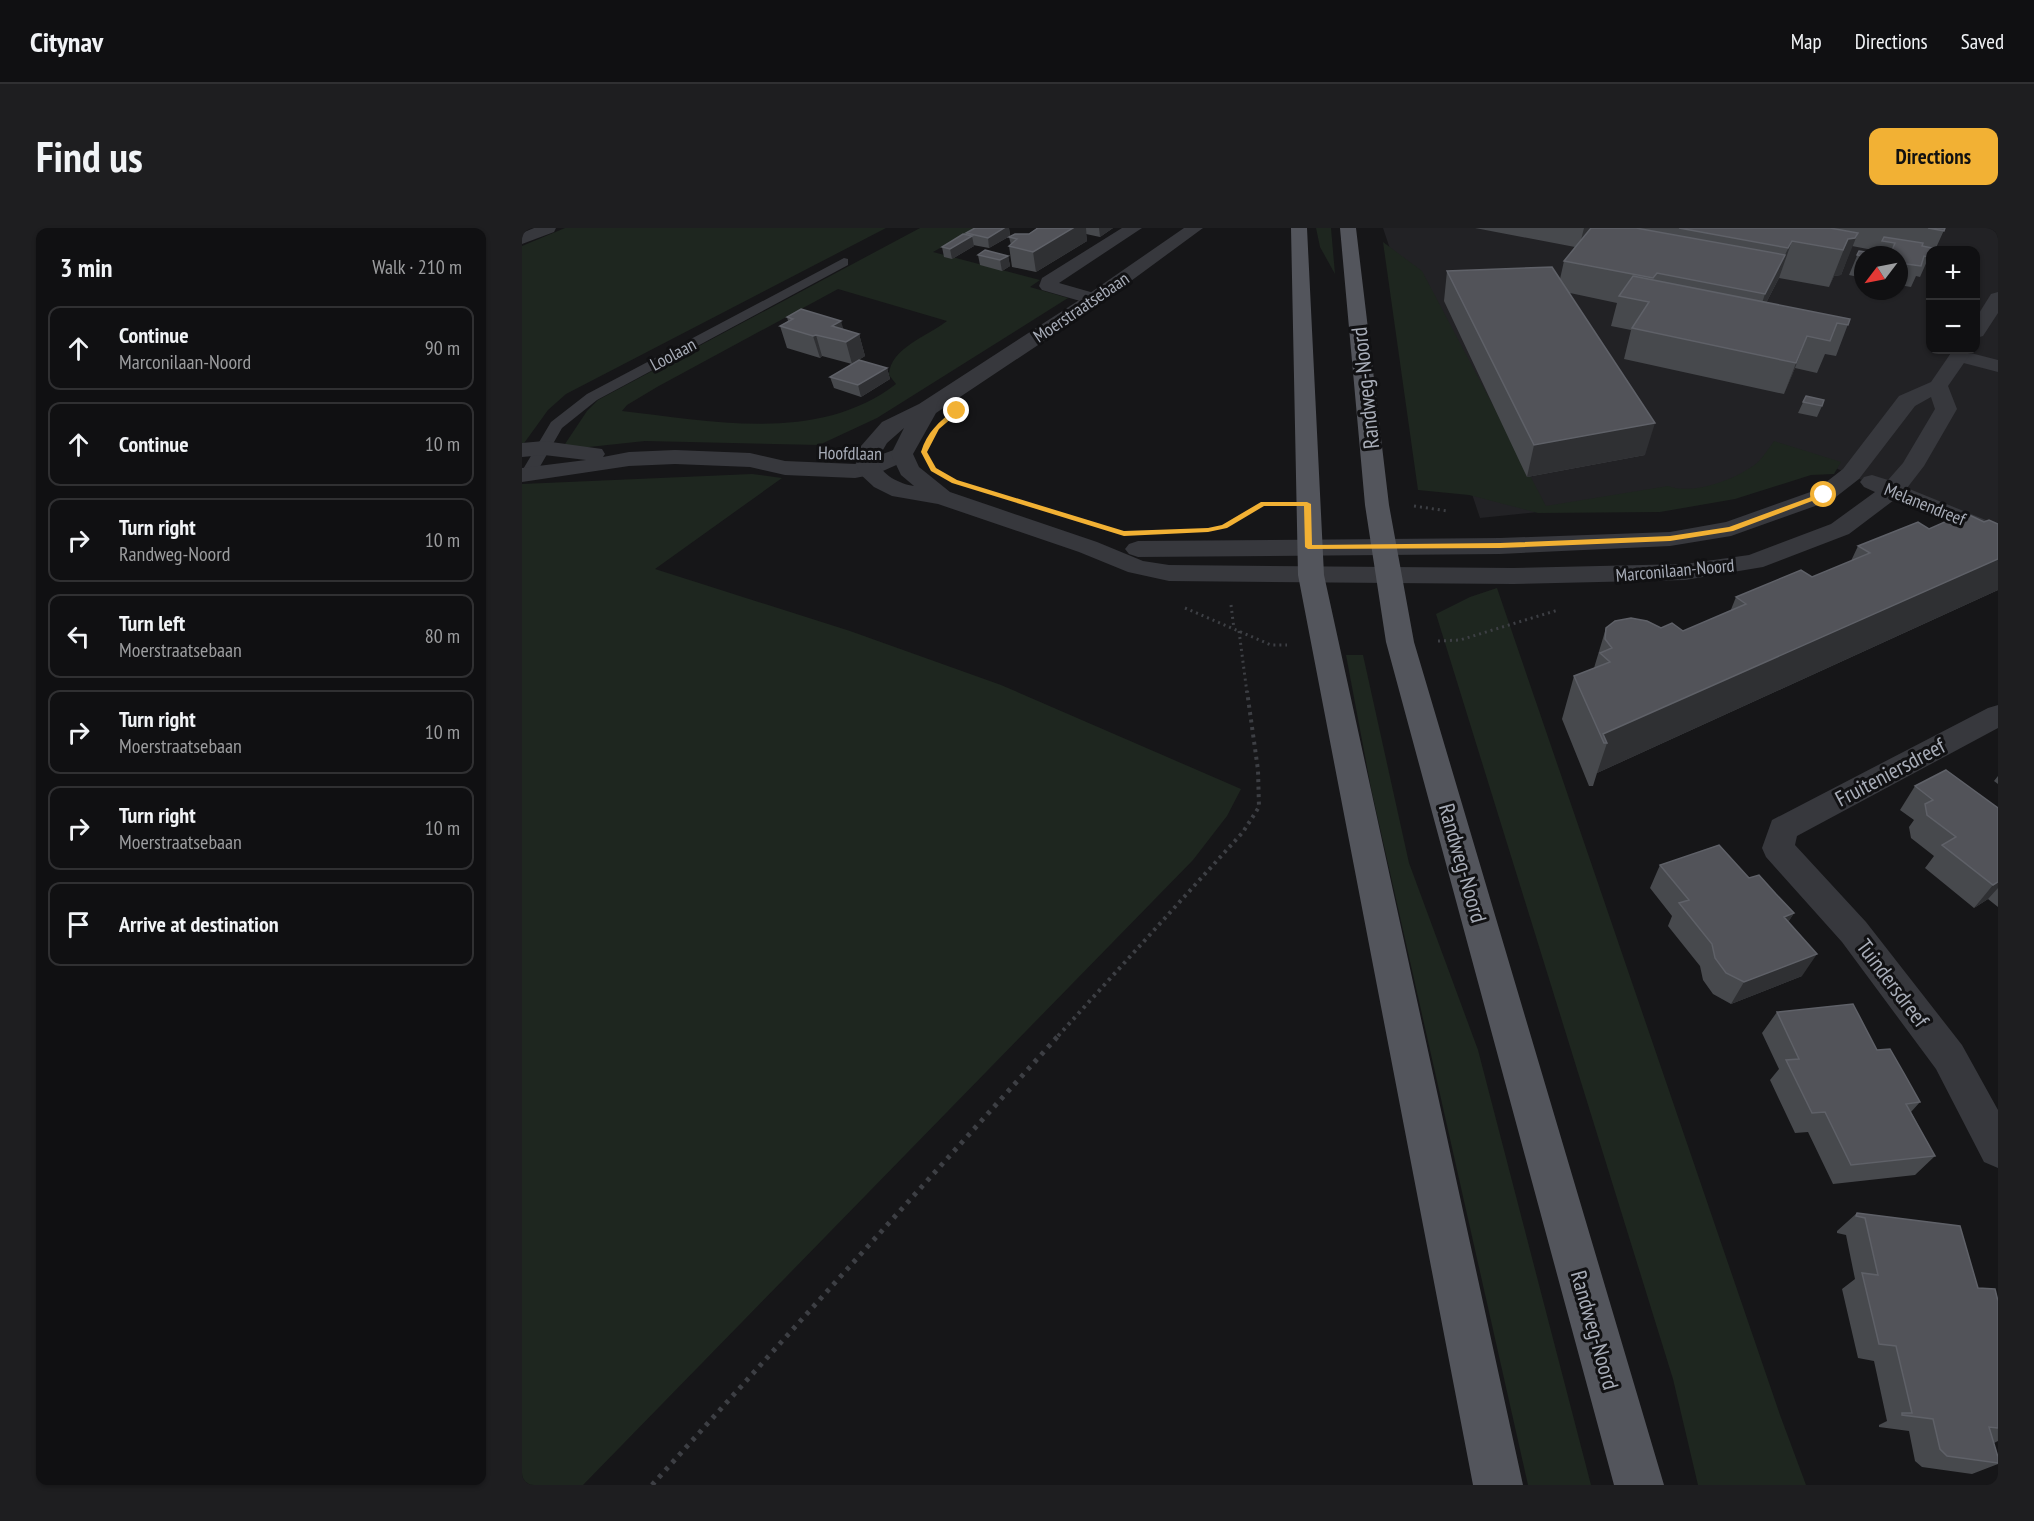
<!DOCTYPE html>
<meta charset="utf-8">
<style>
body{margin:0;font-family:"PT Sans Narrow",sans-serif;background:#1e1e20;color:#f1f3f6}
.controls{position:absolute;right:18px;top:18px;display:grid;overflow:hidden;border-radius:12px;box-shadow:0 2px 4px #0004}
.controls button{width:54px;height:54px;display:grid;place-items:center;padding:0;border:0;border-bottom:2px solid #303032;background:#101012;color:#f1f3f6;font:30px sans-serif}
.compass{position:absolute;left:1332px;top:18px;width:54px;height:54px;border-radius:50%;background:#101012;box-shadow:0 2px 4px #0004;rotate:238deg}
.stop{position:absolute;width:18px;height:18px;margin:-14px;border:4px solid #f2b134;border-radius:50%;background:#fff}
.stop.end{background:#f2b134;border-color:#fff;box-shadow:0 2px 6px #0008}
.list{margin:0;padding:0;list-style:none}
h2{display:flex;justify-content:space-between;align-items:center;height:78px;margin:0;padding:0 24px;font-size:26px}
h2 small{font-size:20px;font-weight:400;color:#9c9d9f}
.list li{display:grid;grid-template-columns:39px 1fr auto;gap:18px;align-items:center;box-sizing:border-box;height:84px;margin:0 12px 12px;padding:0 12px;border:2px solid #303032;border-radius:12px}
.list b{display:block;font-size:22px;white-space:nowrap}
.list p{margin:0;font-size:20px;white-space:nowrap;color:#9c9d9f}
.list em{font-size:20px;font-style:normal;color:#9c9d9f}
.icon{flex:none;width:33px;height:33px;fill:none;stroke:currentColor;stroke-width:2;stroke-linecap:round;stroke-linejoin:round}
.map{position:relative;flex:none;width:1476px;height:1257px;overflow:hidden;border-radius:12px}
header{display:flex;align-items:center;gap:36px;box-sizing:border-box;height:84px;padding:0 30px;background:#101012;border-bottom:2px solid #303032}
header strong{font-size:28px}
nav{display:flex;gap:33px;margin-inline-start:auto;font-size:21px}
.intro{display:flex;align-items:center;justify-content:space-between;box-sizing:border-box;height:144px;padding:0 36px}
h1{margin:0;font-size:42px}
.button{padding:15px 27px;border-radius:12px;background:#f2b134;color:#111;font-size:21px;font-weight:700}
main{display:flex;gap:36px;padding:0 36px}
aside{flex:1;background:#101012;border-radius:12px;box-shadow:0 2px 4px #0004}
.map>svg:first-child{display:block}
</style>
<header>
<strong>Citynav</strong>
<nav><a>Map</a><a>Directions</a><a>Saved</a></nav>
</header>
<div class="intro"><h1>Find us</h1><a class="button">Directions</a></div>
<main>
<aside>
<h2>3 min<small>Walk · 210 m</small></h2>
<ul class="list">
<li><svg class="icon" aria-label="ahead" viewBox="0 0 24 24"><path d="M12 20V5M6 11l6-6 6 6"/></svg><div><b>Continue</b><p>Marconilaan-Noord</p></div><em>90 m</em></li>
<li><svg class="icon" aria-label="ahead" viewBox="0 0 24 24"><path d="M12 20V5M6 11l6-6 6 6"/></svg><div><b>Continue</b></div><em>10 m</em></li>
<li><svg class="icon" aria-label="right" viewBox="0 0 24 24"><path d="M7 20v-9h11M14 6l5 5-5 5"/></svg><div><b>Turn right</b><p>Randweg-Noord</p></div><em>10 m</em></li>
<li><svg class="icon" aria-label="left" viewBox="0 0 24 24"><path d="M17 20v-9H6M10 6l-5 5 5 5"/></svg><div><b>Turn left</b><p>Moerstraatsebaan</p></div><em>80 m</em></li>
<li><svg class="icon" aria-label="right" viewBox="0 0 24 24"><path d="M7 20v-9h11M14 6l5 5-5 5"/></svg><div><b>Turn right</b><p>Moerstraatsebaan</p></div><em>10 m</em></li>
<li><svg class="icon" aria-label="right" viewBox="0 0 24 24"><path d="M7 20v-9h11M14 6l5 5-5 5"/></svg><div><b>Turn right</b><p>Moerstraatsebaan</p></div><em>10 m</em></li>
<li><svg class="icon" aria-label="arrive" viewBox="0 0 24 24"><path d="M6 21V4h12l-3 4 3 4H6"/></svg><div><b>Arrive at destination</b></div></li>
</ul>
</aside>
<div class="map">
<svg width="1476" height="1257" viewBox="0 0 1476 1257">
<rect width="100%" height="100%" fill="#161618"/>
<!-- built -->
<path fill="#222225" fill-rule="evenodd" d="M861 0H1476V315L1305 236 1162 269 958 290ZM1408 22H1454V122H1408ZM1341 27H1377V63H1341Z"/>
<!-- green -->
<path fill="#1e261f" fill-rule="evenodd" d="M43 0H364L44 166 26 182 0 218V18Z
M398 0H454L411 24 518 52 508 59 546 70 355 190 297 217 123 213 39 222 65 183 76 172ZM316 61 425 93C406 108 368 120 367 147L374 156C296 216 190 193 100 183L105 177 135 159Z
M794 0H809L813 46 798 19Z
M861 14 900 43 1024 278 1146 258C1171 268 1220 250 1238 232 1243 226 1248 219 1252 213L1319 234 1312 246 1289 247 1213 271 1138 284 1016 285 947 267 896 262Z
M230 246 260 250 133 341 328 403 479 457 719 561 705 588 671 632 61 1257H0V256Z
M975 360 1258 1187 1284 1257H1176L1151 1151 914 386 948 369Z
M824 427H841L887 635 956 822 1069 1257H1006L849 560Z"/>
<g fill="none" stroke-linecap="round" stroke-linejoin="round">
<!-- path-far2 -->
<path stroke="#3d3f44" stroke-width="3" stroke-dasharray="2 4" stroke-linecap="butt" d="M892 278 926 283
M724 286 741 276H749
M709 377 712 401
M663 380 749 417H765
M717 403 725 465
M916 413 938 412 1036 382"/>
<!-- path-far1 -->
<path stroke="#3d3f44" stroke-width="4" stroke-dasharray="3 4.5" stroke-linecap="butt" d="M536 808 721 604 737 579 736 542 725 463"/>
<!-- path -->
<path stroke="#3d3f44" stroke-width="5" stroke-dasharray="4 6" stroke-linecap="butt" d="M130 1257 537 807"/>
<!-- service -->
<path fill="#37383d" fill-rule="evenodd" d="M322 30 326 31V37L75 172 40 200 12 249H0V243L29 194 65 166Z"/>
<!-- minor -->
<path fill="#37383d" fill-rule="evenodd" d="M12 0H34L32 4 0 16V5Z
M600 0H620L537 55 579 67 581 71 579 75 572 77 520 62 517 58 520 50Z
M1437 122 1476 132V144L1430 132 1427 128 1430 124Z
M22 213 80 221 83 226 81 229 107 224 153 222 228 225 263 233 333 236 380 219 388 221 391 226 388 231 354 246 333 250 263 247 228 239 153 236 107 238 0 254V240L64 232 22 227 0 229V215Z
M1476 477V500L1275 608 1273 617 1344 694 1440 817 1476 882V940L1462 934 1414 841 1320 714 1244 629 1240 620 1250 592 1466 480Z"/>
<!-- tertiary -->
<path fill="#37383d" fill-rule="evenodd" d="M662 0H681L579 75 414 185 391 226 397 239 428 264 575 314 621 333 647 337 991 340 1163 336 1227 327 1309 296 1353 264 1342 259 1338 254 1342 249 1350 247 1366 252 1381 235 1413 181 1409 169 1393 178 1337 251 1310 272 1209 308 1148 318 978 326 616 329 607 326 603 321 607 316 616 313 978 310 1148 304 1204 294 1294 262 1321 241 1377 168 1409 154 1431 122H1451L1426 158 1435 181 1402 238 1385 260 1476 297V313L1372 272 1327 306 1241 339 1163 352 991 356 647 353 606 344 557 324 416 276 370 268 352 259 338 246 333 232 339 218 360 194 397 176 565 67ZM382 200 369 226 379 247 392 258C378 256 359 247 355 232L365 215Z
M1476 64V85L1461 108 1454 110V90L1469 66Z"/>
<!-- primary -->
<path fill="#53555c" fill-rule="evenodd" d="M769 0H785L802 347 1001 1257H951L776 347Z
M818 0H834L867 277 892 414 1142 1257H1092L864 414 843 277Z"/>
</g>
<!-- wall -->
<path fill="#47494d" d="M453 0H487L488 8 467 20 451 17 452 18 430 31 422 29 420 19 444 7V5Z
M514 0H591L578 9 564 6 565 13 514 44 490 39 487 18 489 17 487 9 507 6 514 1Z
M953 0H1423L1413 22H1408V32L1406 31 1398 49 1394 48 1389 59 1377 57V27H1341V50L1327 47 1337 23 1355 26 1356 23 1330 18 1319 47 1312 48 1307 59 1257 50 1244 75 1328 91 1314 128 1303 126 1295 145 1273 140 1262 166 1102 131 1109 102 1089 98 1095 75 1048 65 1123 227 1005 249 922 73 925 43 1038 51 1042 33 1053 19Z
M456 27 486 28 488 38 480 43 458 37Z
M265 89 322 102 337 106 343 128 330 136 300 128 298 130 265 120 258 98 266 93Z
M365 140 368 151 339 169 312 160 308 149Z
M1284 168 1300 178 1295 189 1276 185Z
M1462 294 1476 296V362L1075 545 1071 558H1067L1040 491 1052 448 1072 440 1084 400H1139L1161 403 1208 384 1214 369 1290 349 1329 333 1336 318 1407 301Z
M1476 548V556L1472 553Z
M1393 558 1476 580V679L1466 671 1452 680 1403 640 1412 628 1389 610 1387 599 1392 592 1378 582Z
M1138 637 1227 650 1272 685 1266 694 1280 748 1209 776 1191 766 1181 752 1178 738 1146 698 1150 688 1128 660Z
M1255 784 1355 822 1398 874 1389 884 1413 928 1393 947 1311 956 1286 904 1273 905 1248 852 1257 841 1240 805Z
M1335 985 1438 998 1456 1060 1476 1073V1213L1472 1215 1476 1229V1236L1450 1246 1400 1239 1393 1233 1387 1203 1357 1199V1197L1365 1193 1352 1133 1336 1130 1320 1061 1333 1051 1324 1007 1315 1005V1003Z"/>
<!-- shaded-wall -->
<path fill="#2f3033" d="M480 0H487L488 8 467 20 466 10Z
M551 0H564L565 13 514 44 511 24Z
M577 0H591L578 9Z
M1062 0H1074L1057 20Z
M1336 5 1319 47 1312 48 1307 59 1326 11Z
M450 8 452 18 430 31 428 21Z
M1270 13 1257 50 1233 96 1243 66Z
M486 28 488 38 480 43 478 32Z
M319 93 325 113 337 106 343 128 330 136 324 114 310 98Z
M294 107 300 128 298 130 291 108Z
M1285 108 1273 140 1262 166 1274 135Z
M365 140 368 151 339 169 336 157Z
M1133 195 1123 227 1005 249 1012 217Z
M1476 331V362L1075 545 1085 515 1081 506Z
M1476 654V660L1466 671 1452 680 1471 657Z
M1272 685 1257 708 1262 689Z
M1295 726 1280 748 1209 776 1222 754Z"/>
<!-- building -->
<path fill="#525359" stroke="#5f6168" stroke-width="1.5" d="M453 0H482L466 10 444 5Z
M516 0H551L511 24 487 18 495 11 487 9 493 6H507Z
M1069 0H1114L1263 27 1243 66 1135 45 1131 50 1042 33Z
M1157 0H1308L1336 5 1333 10 1326 11 1321 22 1270 13 1266 20Z
M1406 0H1423L1422 3Z
M441 6 450 8 428 21 420 19Z
M1362 9 1401 15 1400 18 1410 20 1408 22 1407 29 1402 28 1399 38 1377 35V27H1368L1373 15 1360 13Z
M463 22 486 28 478 32 456 27Z
M1337 23 1362 27H1341V28L1335 27Z
M1030 39 1133 195 1012 217 925 43Z
M1111 48 1328 91 1326 97 1315 95 1308 113 1285 108 1274 135 1110 100 1127 74 1097 68Z
M279 81 319 93 310 98 337 106 324 114 294 107 291 108 258 98 271 91 265 89Z
M337 132 365 140 336 157 308 149Z
M1284 168 1302 172 1300 178 1281 174Z
M1443 285 1462 294 1467 292 1476 296V331L1081 506 1085 515H1082L1052 448 1088 434 1078 425 1090 420 1083 411 1084 400 1093 393 1109 390 1125 393 1139 400 1150 395 1161 403 1224 376 1214 369 1279 342 1290 349 1348 325 1336 318 1396 294 1407 301Z
M1424 542 1476 580V654L1471 657 1420 617 1434 609 1405 587 1403 576 1411 572 1393 558Z
M1197 617 1227 650 1237 647 1254 666 1272 685 1262 689 1295 726 1222 754 1204 745 1193 730 1190 716 1157 675 1167 672 1138 637Z
M1331 776 1355 822 1368 821 1383 847 1398 874 1384 876 1413 928 1329 937 1303 884 1290 885 1264 832 1277 831 1255 784Z
M1335 985 1438 998 1456 1060 1473 1061 1476 1073V1200L1467 1199 1476 1229V1235L1425 1228 1418 1221 1411 1191 1380 1187V1185H1390L1374 1118 1357 1116 1340 1045 1356 1047 1343 990 1334 988Z"/>
<!-- route -->
<path fill="#f2b134" d="M433 181 438 183 417 201 405 224 414 240 435 252 602 303 686 300 700 297 739 274H785L789 276 790 317 978 315 1148 308 1207 299 1300 265 1306 267 1211 303 1148 313 978 320 786 321 783 319 782 278H742L705 300 686 304 602 308 430 255 409 243 399 224C405 204 417 194 433 181Z"/>
<g text-anchor="middle" dominant-baseline="central" stroke-width="6" stroke-linejoin="round" paint-order="stroke">
<!-- far-street labels -->
<g font-size="18" fill="#a8adb8" stroke="#111113">
<text transform="translate(559 79) rotate(-34)">Moerstraatsebaan</text>
<text transform="translate(151 126) rotate(-28)">Loolaan</text>
<text transform="translate(328 225) rotate(1)">Hoofdlaan</text>
<text transform="translate(1403 276) rotate(22)">Melanendreef</text>
<text transform="translate(1153 342) rotate(-5)">Marconilaan-Noord</text>
</g>
<!-- street labels -->
<g font-size="22" fill="#a8adb8" stroke="#111113">
<text transform="translate(843 160) rotate(-96)">Randweg-Noord</text>
<text transform="translate(1368 544) rotate(-28)">Fruiteniersdreef</text>
<text transform="translate(941 635) rotate(74)">Randweg-Noord</text>
<text transform="translate(1371 755) rotate(53)">Tuindersdreef</text>
<text transform="translate(1073 1102) rotate(74)">Randweg-Noord</text>
</g>
</g>
</svg>
<div class="controls">
<button>+</button>
<button>−</button>
</div>
<svg class="compass" viewBox="-18 -18 36 36"><path d="M0-13l5 13h-10z" fill="#e53935"/><path d="M0 13l5-13h-10z" fill="#9c9d9f"/></svg>
<div class="stop" style="left:1302px;top:267px"></div>
<div class="stop end" style="left:435px;top:183px"></div>
</div>
</main>
